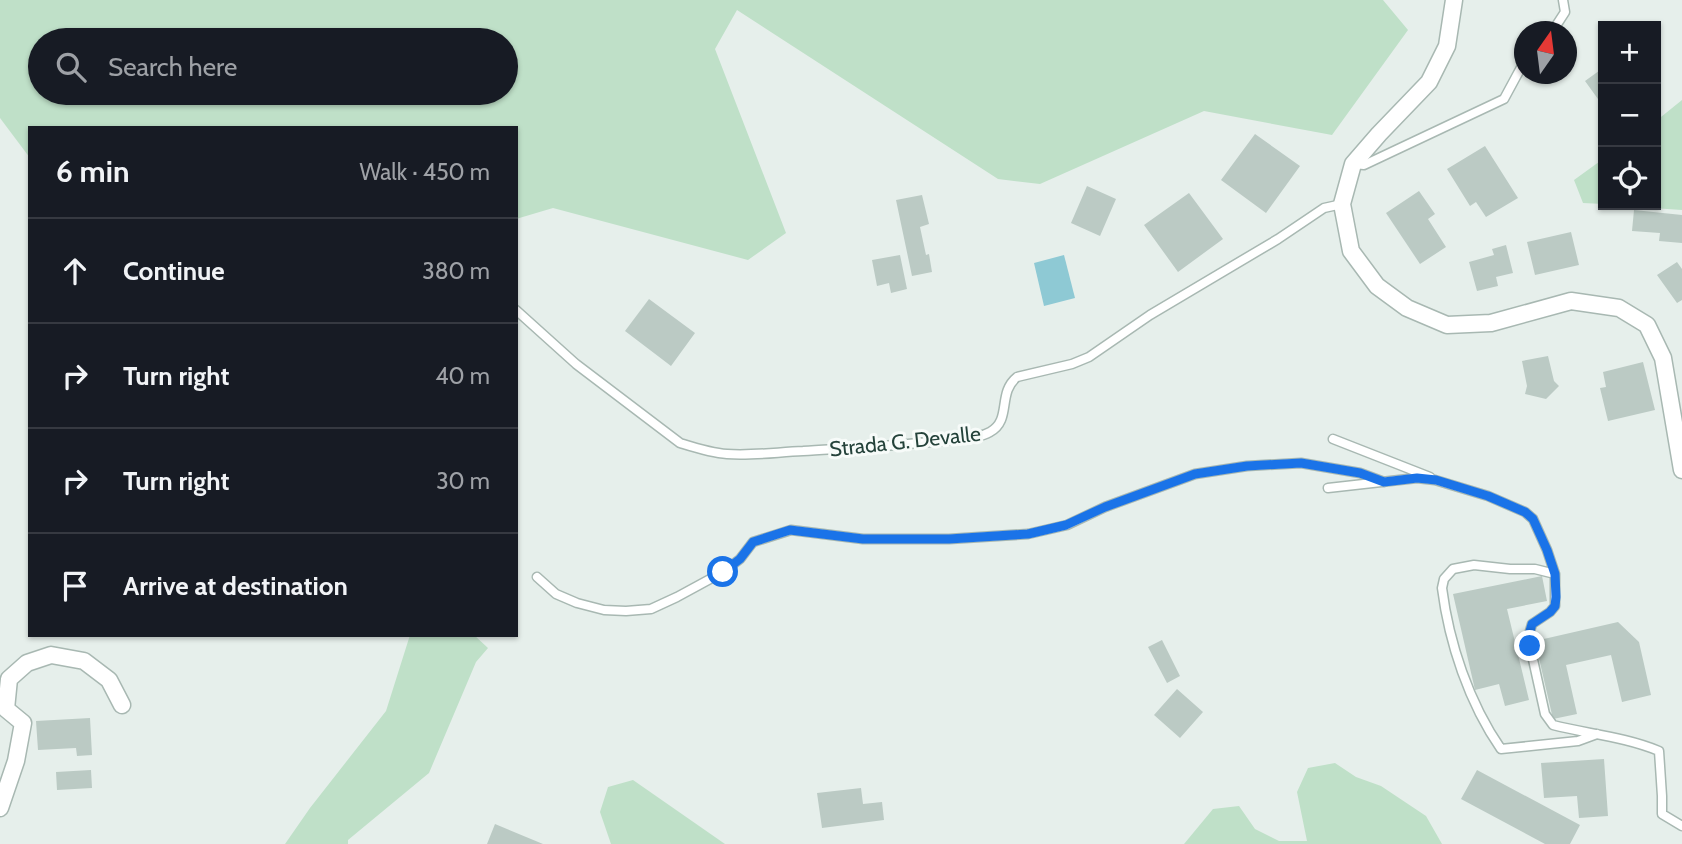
<!DOCTYPE html>
<meta charset="utf-8">
<style>
body{margin:0;font-family:Cabin,sans-serif;background:#242831;color:#f1f3f6}
.controls{position:absolute;right:21px;top:21px;display:grid;overflow:hidden;border-radius:0px;box-shadow:0 2px 5px #0004}
.controls button{width:63px;height:63px;display:grid;place-items:center;padding:0;border:0;border-bottom:2px solid #363941;background:#171b24;color:#f1f3f6;font:35px sans-serif}
.compass{position:absolute;left:1514px;top:21px;width:63px;height:63px;border-radius:50%;background:#171b24;box-shadow:0 2px 5px #0004;rotate:14deg}
.stop{position:absolute;width:21px;height:21px;margin:-16px;border:5px solid #1a73e8;border-radius:50%;background:#fff}
.stop.end{background:#1a73e8;border-color:#fff;box-shadow:0 2px 7px #0008}
.list{margin:0;padding:0;list-style:none}
h2{display:flex;justify-content:space-between;align-items:center;height:91px;margin:0;padding:0 28px;font-size:30px}
h2 small{font-size:23px;font-weight:400;color:#9ea1a6}
.list li{display:grid;grid-template-columns:46px 1fr auto;gap:21px;align-items:center;box-sizing:border-box;height:105px;padding:0 28px;border-top:2px solid #363941}
.list b{display:block;font-size:26px;white-space:nowrap}
.list em{font-size:23px;font-style:normal;color:#9ea1a6}
.icon{flex:none;width:38px;height:38px;fill:none;stroke:currentColor;stroke-width:2;stroke-linecap:round;stroke-linejoin:round}
.map{position:relative;flex:none;width:1682px;height:844px;overflow:hidden}
.search{position:absolute;background:#171b24;box-shadow:0 2px 5px #0004;left:28px;top:28px;width:490px;height:77px;display:flex;align-items:center;gap:18px;box-sizing:border-box;padding:0 24px;border-radius:38px;color:#9ea1a6;font-size:26px}
.panel{position:absolute;background:#171b24;box-shadow:0 2px 5px #0004;left:28px;top:126px;width:490px;height:511px;border-radius:0px}
.map>svg:first-child{display:block}
</style>
<div class="map">
<svg width="1682" height="844" viewBox="0 0 1682 844">
<rect width="100%" height="100%" fill="#e6efeb"/>
<!-- green -->
<path fill="#bfe0c8" fill-rule="evenodd" d="M0 0H1383L1408 30 1332 135 1204 111 1040 184 998 179 737 10 715 49 786 233 748 260 553 208 516 219V128H30V158L0 118ZM506 40V93H40V40Z
M1682 100V210L1609 205H1656V121Z
M1603 159V204L1583 203 1574 180Z
M410 635H474L488 648 476 662 429 773 348 840V844H285L310 808 386 711Z
M1335 763 1356 777 1381 786 1426 816 1442 844H1184L1213 809 1239 806 1255 829 1279 841H1307L1297 792 1308 768Z
M633 780 725 844H611L600 812 608 787Z"/>
<!-- water -->
<path fill="#8ec9d4" d="M1064 255 1075 298 1044 306 1034 263Z"/>
<!-- building -->
<path fill="#bbcac4" d="M1603 68V106L1585 81Z
M1255 134 1300 166 1266 213 1221 180Z
M1485 146 1518 198 1486 217 1476 202 1470 206 1447 169Z
M1087 186 1116 199 1100 236 1071 223Z
M1419 191 1435 214 1428 219 1446 247 1420 264 1386 213Z
M1189 193 1223 239 1178 272 1144 225Z
M922 195 929 224 920 227 926 255 929 254 932 272 912 276 896 200Z
M1634 210 1682 215V243L1659 241 1660 233 1632 231Z
M1571 232 1579 265 1535 275 1527 242Z
M1506 245 1513 273 1496 277 1498 286 1477 291 1469 262 1494 255 1492 249Z
M900 255 907 289 891 293 889 283 877 286 872 260Z
M1677 262 1682 269V300L1677 303 1657 275Z
M649 299 695 333 671 366 625 331Z
M1548 356 1554 381 1559 386 1546 399 1525 394 1527 386 1522 361Z
M1643 362 1655 410 1608 421 1600 388 1606 387 1603 372Z
M1542 576 1547 601 1507 609 1529 700 1505 706 1499 684 1475 690 1453 594Z
M1618 622 1639 642 1651 695 1622 702 1611 655 1566 665 1577 714 1553 719 1535 641Z
M1162 640 1180 676 1167 683 1148 647Z
M1177 689 1203 712 1180 738 1154 715Z
M90 718 92 755 77 756 76 748 38 750 36 721Z
M1604 759 1608 816 1579 818 1577 796 1544 798 1541 763Z
M91 770 92 788 57 790 56 772Z
M1477 770 1580 825 1570 844H1545L1461 799Z
M861 788 863 804 882 802 884 820 822 828 817 793Z
M495 824 543 844H487Z"/>
<g fill="none" stroke-linecap="round" stroke-linejoin="round">
<!-- lane casing -->
<g stroke="#a8b8b2" stroke-width="11">
<path id="lane" d="M1552 32 1565 12 1563 0
M1353 164 1364 165 1504 99 1524 62
M516 310 576 364 680 443C696 448 711 453 727 454 752 456 778 452 803 451 851 448 899 446 948 440 961 438 978 439 990 432 1012 420 997 393 1017 377L1072 364 1089 357 1150 315 1278 239 1324 208 1342 204
M1333 439 1430 477
M1328 488 1417 478 1435 480 1488 496 1525 512 1533 519 1547 550 1555 574V606L1550 612 1532 624 1530 631V646L1545 714 1553 725C1589 734 1625 737 1659 751L1662 796V814L1682 826
M1555 574 1535 569H1510L1474 565 1453 569 1444 579 1442 588C1449 643 1469 703 1501 749L1578 741 1597 734
M537 577 556 594 577 603 604 610 626 611 651 609 677 597 723 572 740 559 753 542 791 530 863 539H949L1028 534 1067 525 1105 507 1195 474 1247 466 1301 463 1360 473 1384 482"/>
</g>
<!-- street casing -->
<g stroke="#a8b8b2" stroke-width="19">
<path id="street" d="M1454 0 1447 46 1429 82 1379 134 1353 164 1342 204 1351 251 1377 286 1407 308 1447 325 1491 323 1571 301 1619 308 1647 325 1663 358 1682 470
M0 808 16 761 23 723 6 709 9 679 27 663 51 655 84 661 109 680 122 705"/>
</g>
<!-- lane -->
<use href="#lane" stroke="#fff" stroke-width="8"/>
<!-- street -->
<use href="#street" stroke="#fff" stroke-width="16"/>
</g>
<g fill="none" stroke-linecap="round" stroke-linejoin="round">
<!-- route -->
<path stroke="#1a73e8" stroke-width="9" d="M723 572 740 559 753 542 790 530 863 539H949L1028 534 1066 525 1105 507 1195 474 1247 466 1301 463 1360 473 1384 482 1417 478 1436 480 1488 496 1525 512 1533 519 1547 550 1555 574 1556 597 1555 606 1550 612 1532 624 1530 631V646"/>
</g>
<g text-anchor="middle" dominant-baseline="central" stroke-width="6" stroke-linejoin="round" paint-order="stroke">
<!-- street labels -->
<g font-size="21" fill="#24423a" stroke="#f7fbf9">
<text transform="translate(905 441) rotate(-6)">Strada G. Devalle</text>
</g>
</g>
</svg>
<div class="controls">
<button>+</button>
<button>−</button>
<button><svg class="icon" aria-label="locate" viewBox="0 0 24 24"><circle cx="12" cy="12" r="6"/><path d="M12 2v4M12 18v4M2 12h4M18 12h4"/></svg></button>
</div>
<svg class="compass" viewBox="-18 -18 36 36"><path d="M0-13l5 13h-10z" fill="#e53935"/><path d="M0 13l5-13h-10z" fill="#9ea1a6"/></svg>
<div class="stop" style="left:723px;top:572px"></div>
<div class="stop end" style="left:1530px;top:646px"></div>
<div class="search"><svg class="icon" aria-label="search" viewBox="0 0 24 24"><circle cx="10" cy="10" r="6"/><path d="M15 15l6 6"/></svg>Search here</div>
<section class="panel">
<h2>6 min<small>Walk · 450 m</small></h2>
<ul class="list">
<li><svg class="icon" aria-label="ahead" viewBox="0 0 24 24"><path d="M12 20V5M6 11l6-6 6 6"/></svg><div><b>Continue</b></div><em>380 m</em></li>
<li><svg class="icon" aria-label="right" viewBox="0 0 24 24"><path d="M7 20v-9h11M14 6l5 5-5 5"/></svg><div><b>Turn right</b></div><em>40 m</em></li>
<li><svg class="icon" aria-label="right" viewBox="0 0 24 24"><path d="M7 20v-9h11M14 6l5 5-5 5"/></svg><div><b>Turn right</b></div><em>30 m</em></li>
<li><svg class="icon" aria-label="arrive" viewBox="0 0 24 24"><path d="M6 21V4h12l-3 4 3 4H6"/></svg><div><b>Arrive at destination</b></div></li>
</ul>
</section>
</div>
